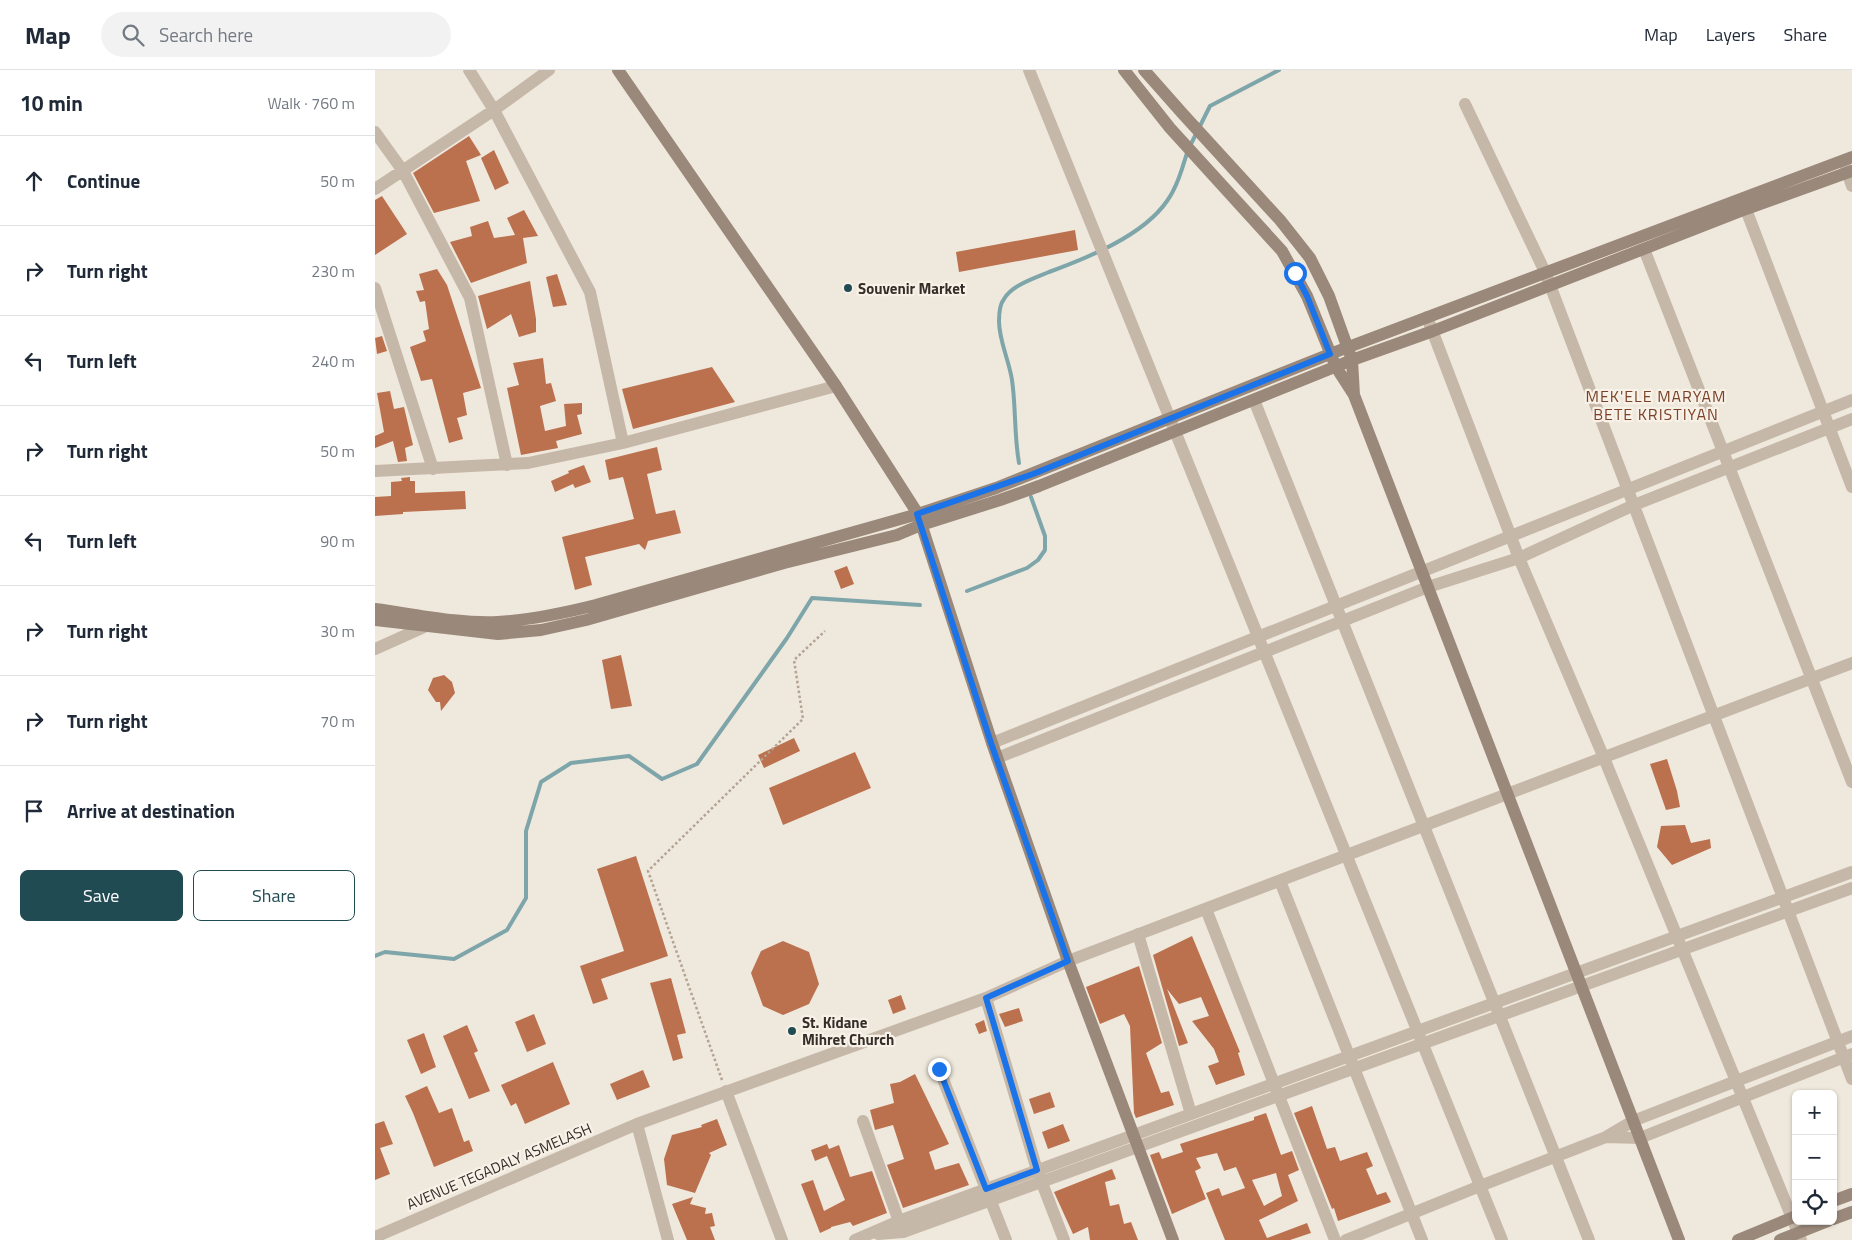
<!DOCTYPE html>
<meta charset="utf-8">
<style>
body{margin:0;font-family:"Titillium Web",sans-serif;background:#f2f2f3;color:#1f2937}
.controls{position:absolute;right:15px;bottom:15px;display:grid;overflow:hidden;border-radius:8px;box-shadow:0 1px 4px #0004}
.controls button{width:45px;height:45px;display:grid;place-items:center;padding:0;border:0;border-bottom:1px solid #e0e1e3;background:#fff;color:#1f2937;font:25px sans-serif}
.stop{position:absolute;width:15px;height:15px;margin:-11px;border:4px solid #1a73e8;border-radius:50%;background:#fff}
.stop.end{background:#1a73e8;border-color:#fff;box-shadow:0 1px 5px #0008}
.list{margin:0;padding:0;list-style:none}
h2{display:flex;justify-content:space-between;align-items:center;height:65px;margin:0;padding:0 20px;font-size:21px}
h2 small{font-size:16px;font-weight:400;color:#747a83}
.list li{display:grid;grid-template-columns:32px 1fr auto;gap:15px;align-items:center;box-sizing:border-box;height:90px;padding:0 20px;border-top:1px solid #e0e1e3}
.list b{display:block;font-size:19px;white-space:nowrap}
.list em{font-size:16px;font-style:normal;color:#747a83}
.actions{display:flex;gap:10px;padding:15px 20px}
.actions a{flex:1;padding:11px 0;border:1px solid #214b52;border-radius:8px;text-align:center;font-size:18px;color:#214b52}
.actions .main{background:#214b52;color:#fff}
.icon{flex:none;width:28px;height:28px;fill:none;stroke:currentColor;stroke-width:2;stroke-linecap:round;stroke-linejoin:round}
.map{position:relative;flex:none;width:1477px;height:1170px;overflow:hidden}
header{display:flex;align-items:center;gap:30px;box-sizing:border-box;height:70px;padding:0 25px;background:#fff;border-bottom:1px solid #e0e1e3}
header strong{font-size:24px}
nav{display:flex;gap:28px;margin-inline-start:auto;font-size:18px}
.search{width:350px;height:45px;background:#f2f2f3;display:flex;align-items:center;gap:12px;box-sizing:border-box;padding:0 18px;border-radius:28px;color:#747a83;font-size:19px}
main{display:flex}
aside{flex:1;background:#fff}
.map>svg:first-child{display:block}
</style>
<header>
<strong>Map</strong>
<div class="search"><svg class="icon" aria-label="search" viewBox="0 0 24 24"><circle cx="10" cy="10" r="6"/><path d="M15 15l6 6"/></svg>Search here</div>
<nav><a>Map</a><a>Layers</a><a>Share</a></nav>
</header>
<main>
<aside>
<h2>10 min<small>Walk · 760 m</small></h2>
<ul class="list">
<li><svg class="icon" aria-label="ahead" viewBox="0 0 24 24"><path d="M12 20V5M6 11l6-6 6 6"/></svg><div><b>Continue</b></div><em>50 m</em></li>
<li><svg class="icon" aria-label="right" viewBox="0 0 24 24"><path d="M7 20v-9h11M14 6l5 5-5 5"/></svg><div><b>Turn right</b></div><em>230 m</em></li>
<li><svg class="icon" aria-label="left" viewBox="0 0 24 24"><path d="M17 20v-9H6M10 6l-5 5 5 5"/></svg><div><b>Turn left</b></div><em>240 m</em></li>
<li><svg class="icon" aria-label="right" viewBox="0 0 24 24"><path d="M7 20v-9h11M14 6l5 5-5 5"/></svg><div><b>Turn right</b></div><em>50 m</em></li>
<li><svg class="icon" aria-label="left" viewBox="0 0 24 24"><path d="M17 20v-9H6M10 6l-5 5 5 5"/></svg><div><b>Turn left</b></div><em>90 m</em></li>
<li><svg class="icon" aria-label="right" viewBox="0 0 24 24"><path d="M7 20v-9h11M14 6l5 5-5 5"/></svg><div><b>Turn right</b></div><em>30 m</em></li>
<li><svg class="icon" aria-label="right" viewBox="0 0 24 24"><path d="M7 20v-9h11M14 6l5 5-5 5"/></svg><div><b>Turn right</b></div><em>70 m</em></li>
<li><svg class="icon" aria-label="arrive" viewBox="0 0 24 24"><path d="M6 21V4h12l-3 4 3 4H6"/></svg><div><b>Arrive at destination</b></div></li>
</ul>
<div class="actions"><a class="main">Save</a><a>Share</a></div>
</aside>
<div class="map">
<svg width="1477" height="1170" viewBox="0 0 1477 1170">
<rect width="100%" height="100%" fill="#efe8dc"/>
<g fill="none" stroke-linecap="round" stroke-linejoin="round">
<!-- stream -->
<path stroke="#7da5aa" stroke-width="4" d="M815 76 835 36 904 0
M644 393C639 365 641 337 637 310 634 290 624 271 624 251 624 245 625 234 629 229 637 215 660 208 674 202 712 188 768 166 792 131 802 117 807 99 812 83
M592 521 652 498 663 490 670 480V466L656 427
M0 886 10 882 79 889 132 860 151 828V761L166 712 196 693 254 686 287 709 322 694 412 568 437 528 545 535"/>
</g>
<!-- building -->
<path fill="#bb704e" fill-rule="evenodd" d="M94 66 106 85 91 91 105 131 59 143 38 103Z
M119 80 134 113 120 120 106 88Z
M7 126 32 164 0 185V130Z
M149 140 163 166 148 168 152 193 96 213 75 172 97 166 95 157 113 151 119 168 140 165 132 148Z
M700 160 703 180 584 202 581 182Z
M62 199 72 215 106 318 88 323 92 345 82 348 88 369 74 373 57 309 46 311 35 277 51 271 48 261 54 259 50 231 45 232 41 221 49 220 44 204Z
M182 204 192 235 178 237 171 207Z
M155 211 161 249V262L144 267 136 244 112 259 103 226Z
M7 266 12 281 2 284 0 268Z
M168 288 171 314 176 313 181 331 165 336 170 361 191 356 189 334 207 333V344L202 345 207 364 181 371 183 378 146 385 132 318 144 315 138 293Z
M337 297 360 332 258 359 247 319Z
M15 321 19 339 29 337 38 375 30 378 32 391 23 392 18 371 0 378V366L9 362 2 323Z
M282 377 287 400 272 404 281 444 300 440 306 463 273 471 270 480 264 474 210 487 217 515 200 520 187 467 259 449 248 407 234 410 230 390Z
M209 395 216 412 200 418 198 414 180 422 176 411 194 403 193 401Z
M35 407V411H33H40V423L90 421 91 439 28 442V444L0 446V427L16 426V412L27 411 26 408Z
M472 496 479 514 466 519 459 501Z
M246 585 257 636 236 639 227 590Z
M69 605 77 612 80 623 66 641 65 632H61L53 620 58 608Z
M419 668 425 681 389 698 383 685Z
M480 682 496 718 408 755 394 718Z
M1292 689 1302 721 1305 737 1291 740 1275 694Z
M1310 755 1316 773 1335 769 1336 778 1297 795 1282 777 1286 756Z
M261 786 293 886 226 909 233 929 218 934 205 896 249 881 222 799Z
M817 866 865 982 863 983 870 1005 841 1015 833 996 844 992 839 979 817 951 834 946 826 927 804 934 792 919 813 973 804 976 778 885Z
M408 871 434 882 444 914 434 934 408 945 388 936 376 903 386 881Z
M764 896 787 973 771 983 786 1023 794 1021 799 1035 761 1048 759 1043 755 956 749 944 725 954 711 917Z
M296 908 311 963 302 965 308 988 298 991 275 913Z
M526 925 531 939 518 944 513 930Z
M644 938 648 951 630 957 624 944Z
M159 944 171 974 152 982 140 952Z
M609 950 612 961 604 964 600 954Z
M92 955 103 981 99 983 115 1021 94 1029 68 966Z
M49 963 61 997 46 1004 32 970Z
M178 992 195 1034 150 1054 141 1033 136 1036 126 1015Z
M268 1000 275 1017 242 1030 235 1014Z
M540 1004 574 1074 554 1082 560 1100 584 1093 594 1115 528 1138 512 1095 529 1089 518 1055 500 1060 495 1040 519 1033 515 1014 525 1012Z
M52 1016 64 1043 77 1038 89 1072 94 1070 98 1081 59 1097 38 1043 30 1026Z
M675 1022 680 1037 659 1044 654 1029Z
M937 1036 952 1079 960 1077 965 1091 992 1082 998 1096 991 1099 1002 1125 1011 1122 1016 1132 963 1151 959 1138 957 1139 919 1043Z
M891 1043 906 1085 917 1081 924 1100 913 1105 923 1131 884 1150 892 1168 932 1153 936 1163 915 1170H850L831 1123 844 1118 847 1126 870 1118 861 1097 849 1101 842 1083 821 1088 826 1098 820 1101 831 1129 797 1144 775 1085 784 1082 787 1089 808 1082 805 1074 879 1050V1047ZM901 1103 907 1126 889 1136 877 1110Z
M342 1049 352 1075 334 1083 336 1085 320 1123 292 1115 289 1089 297 1065 327 1057 326 1055Z
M9 1051 18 1074 5 1078 15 1104 0 1110V1054Z
M688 1054 695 1071 673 1079 667 1062Z
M452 1074 454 1079 464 1075 475 1107 497 1101 512 1143 478 1156 475 1152 456 1157V1158L445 1163 426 1114 438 1110 449 1141 470 1130 452 1086 440 1091 436 1080Z
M737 1099 741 1109 730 1112 735 1136 744 1134 749 1154 756 1152 763 1170H715L713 1157 698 1164 679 1122Z
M318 1127 315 1134 331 1138 330 1144 337 1143 340 1156 335 1157 340 1170H312L297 1134Z"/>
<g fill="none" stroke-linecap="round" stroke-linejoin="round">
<!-- path -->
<path stroke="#b2a393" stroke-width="2.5" stroke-dasharray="2.5 2.5" stroke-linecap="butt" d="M347 1010 273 801 428 649 419 590 450 561"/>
<!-- street -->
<path stroke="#c6b8a9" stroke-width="12" d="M94 0 119 40 215 222 248 373
M654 0 1127 1170
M1090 34 1170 202 1477 1009
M0 62 28 101 95 228 132 395
M1469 92 1477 116
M0 119 119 40 174 0
M1367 129 1477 417
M1269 179 1477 712
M0 218 58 399
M1052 247 1144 488 1229 688 1426 1170
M879 330 1214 1170
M0 401 153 393 248 373 461 316
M0 579 49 557
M617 673 1477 330
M622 688 1053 517 1144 488 1259 435 1477 349
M905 811 1047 1170
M831 839 960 1170
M763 864 816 1044
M611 928 662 1100 689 1170
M564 999 631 1170
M351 1021 407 1170
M488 1051 526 1157
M262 1054 293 1170
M1231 1067 1265 1068 1477 984
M503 1164 528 1162 1477 818
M0 1167 262 1054 611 928 693 891 1477 593
M480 1170 524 1151 1477 802
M971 1170 1105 1116 1231 1067 1258 1051 1477 966"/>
<!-- secondary -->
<path stroke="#9a887a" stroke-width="12" d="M243 0 461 316 543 444 617 673 693 891 798 1170
M749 0 795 58 907 181 932 226 961 297 979 325 1304 1170
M769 0 807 43 905 150 935 188 954 226 977 290 979 325
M0 539C40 544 82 554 123 552 156 550 189 543 221 535L543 444 621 418 955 284 1477 87
M0 550 123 564 166 560 211 550 409 493 522 465 546 455 625 430 664 416 977 290 1058 261 1371 139 1477 101
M1458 1131 1477 1124
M1458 1149 1477 1142
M1363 1170 1421 1146
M1405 1170 1453 1151"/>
</g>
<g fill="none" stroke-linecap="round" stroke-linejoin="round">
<!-- route -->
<path stroke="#1a73e8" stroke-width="6" d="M564 999 611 1119 662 1100 611 928 693 891 616 673 542 444 658 404 955 284 932 226 920 203"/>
</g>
<!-- markers -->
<g fill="#214b52" stroke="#f8f1e8" stroke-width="2">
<circle cx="473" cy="218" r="5"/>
<circle cx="417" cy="961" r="5"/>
</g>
<g text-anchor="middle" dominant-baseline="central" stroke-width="4.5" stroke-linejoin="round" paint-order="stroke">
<!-- poi labels -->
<g font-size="15" font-weight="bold" fill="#342d28" stroke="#f8f1e8" text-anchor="start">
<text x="483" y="218">Souvenir Market</text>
<text x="427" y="952">St. Kidane<tspan x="427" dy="17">Mihret Church</tspan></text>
</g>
<!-- street labels -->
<g font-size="15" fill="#342d28" stroke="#f8f1e8">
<text transform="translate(124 1096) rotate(-23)">AVENUE TEGADALY ASMELASH</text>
</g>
<!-- neighbourhood labels -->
<g font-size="16" letter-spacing="1" fill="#7c4228" stroke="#f8f1e8">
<text x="1281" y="326">MEK'ELE MARYAM<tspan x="1281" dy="18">BETE KRISTIYAN</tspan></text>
</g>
</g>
</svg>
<div class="controls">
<button>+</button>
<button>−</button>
<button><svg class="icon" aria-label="locate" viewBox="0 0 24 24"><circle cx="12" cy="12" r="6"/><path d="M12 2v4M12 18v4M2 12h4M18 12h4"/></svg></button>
</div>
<div class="stop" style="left:920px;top:203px"></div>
<div class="stop end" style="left:564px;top:999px"></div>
</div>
</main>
